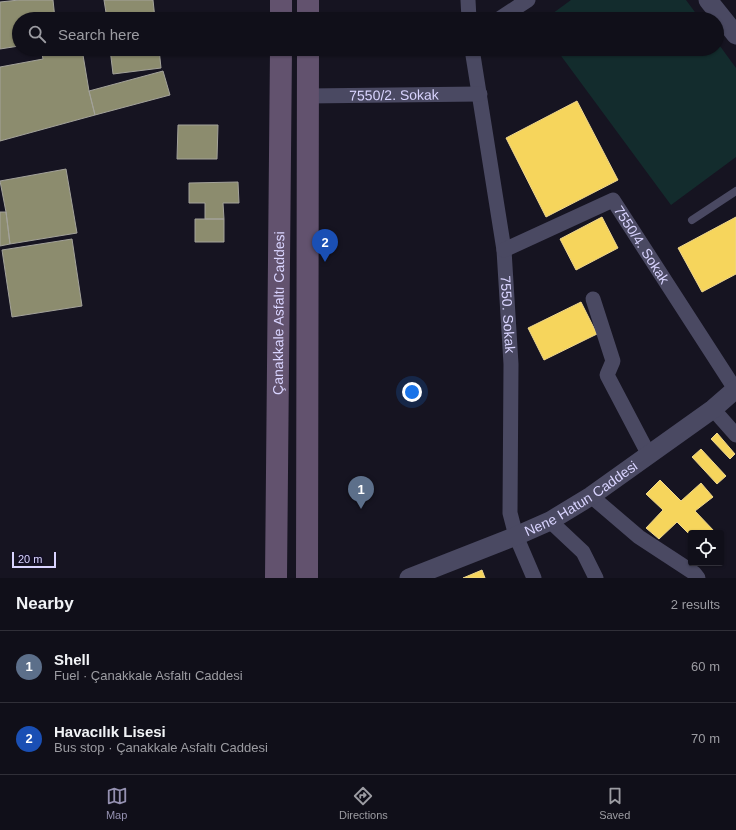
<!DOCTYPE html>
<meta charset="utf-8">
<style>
body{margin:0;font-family:Helvetica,sans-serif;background:#191822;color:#f1f3f6}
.controls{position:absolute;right:12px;bottom:12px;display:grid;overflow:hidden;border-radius:4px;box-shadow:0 1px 3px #0004}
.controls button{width:36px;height:36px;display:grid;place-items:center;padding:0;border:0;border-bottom:1px solid #302f38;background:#100f19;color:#f1f3f6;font:20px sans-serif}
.scale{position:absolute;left:12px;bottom:10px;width:44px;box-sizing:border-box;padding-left:4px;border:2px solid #d9d4ff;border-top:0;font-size:11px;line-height:14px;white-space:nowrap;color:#d9d4ff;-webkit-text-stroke:3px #130f26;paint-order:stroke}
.you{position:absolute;left:412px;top:392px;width:14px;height:14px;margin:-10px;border:3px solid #fff;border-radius:50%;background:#1a73e8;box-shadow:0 0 0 6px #1a73e833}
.badge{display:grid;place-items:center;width:26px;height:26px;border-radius:50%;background:#9591b1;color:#fff;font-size:13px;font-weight:700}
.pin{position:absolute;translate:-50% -33px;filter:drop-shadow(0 1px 2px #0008)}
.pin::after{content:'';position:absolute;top:21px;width:14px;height:12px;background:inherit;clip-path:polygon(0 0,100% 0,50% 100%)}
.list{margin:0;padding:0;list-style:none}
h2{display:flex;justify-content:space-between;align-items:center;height:52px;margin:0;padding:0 16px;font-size:17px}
h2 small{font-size:13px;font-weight:400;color:#9c9ca2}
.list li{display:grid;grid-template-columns:26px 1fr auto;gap:12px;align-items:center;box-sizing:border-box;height:72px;padding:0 16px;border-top:1px solid #302f38}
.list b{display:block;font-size:15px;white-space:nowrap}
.list p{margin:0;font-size:13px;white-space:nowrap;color:#9c9ca2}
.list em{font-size:13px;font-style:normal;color:#9c9ca2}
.icon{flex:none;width:22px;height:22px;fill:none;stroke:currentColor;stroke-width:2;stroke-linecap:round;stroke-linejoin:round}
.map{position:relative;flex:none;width:736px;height:578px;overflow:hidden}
.search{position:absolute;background:#100f19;box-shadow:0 1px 3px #0004;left:12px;right:12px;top:12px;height:44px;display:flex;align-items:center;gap:10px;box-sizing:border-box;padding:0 14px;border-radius:22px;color:#9c9ca2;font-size:15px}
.sheet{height:196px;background:#100f19}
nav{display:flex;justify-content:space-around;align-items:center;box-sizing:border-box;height:56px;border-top:1px solid #302f38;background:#100f19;font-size:11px;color:#9c9ca2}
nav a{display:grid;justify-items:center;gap:2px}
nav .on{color:#9591b1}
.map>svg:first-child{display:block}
</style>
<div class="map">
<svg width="736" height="578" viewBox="0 0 736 578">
<rect width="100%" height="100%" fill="#161421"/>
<!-- green -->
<path fill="#132c2d" d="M571 0H686L700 19H545Z
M717 42 736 68V157L671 205 556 49H717Z"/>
<!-- homes -->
<path fill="#f6d55c" stroke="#edd58d" d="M577 101 618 180 546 217 506 138Z
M602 217 618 248 576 270 560 239Z
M736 217V274L702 292 678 248Z
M581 302 597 334 544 360 528 328Z
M717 433 735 454 730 459 711 439Z
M701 449 726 476 717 484 692 457Z
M660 480 681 501 701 483 713 497 695 511 715 532 714 533H691V536L677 522 659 539 646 528 663 510 646 494Z
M482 570 485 578H463Z"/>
<!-- industry -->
<path fill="#8c8c6e" stroke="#a3a29a" d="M19 0H53L55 19H19V46L0 49V2Z
M104 0H153L155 19H107Z
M71 49H82L89 91 95 115 0 141V67L43 59 42 54Z
M110 49H159L161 68 113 74Z
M163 71 170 95 95 115 89 91Z
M178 125H218L217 159H177Z
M66 169 77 233 10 244 6 212 0 181Z
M238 182 239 203H223L224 219H205V203H189V183Z
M0 212H6L10 244 0 246Z
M195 219H224V242H195Z
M72 239 82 306 12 317 2 250Z"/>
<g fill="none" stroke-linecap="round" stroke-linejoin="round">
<!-- service -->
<path stroke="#4a4962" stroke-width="8" d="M692 220 736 191"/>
<!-- minor -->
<g stroke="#4a4962" stroke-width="15">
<path d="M468 0 469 19"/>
<path d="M499 19 528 0"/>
<path id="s1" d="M472 49 504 250 511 364 510 513 516 536 534 578"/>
<path id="s2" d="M307 96 480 94"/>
<path id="s3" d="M504 250 613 200 735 389"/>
<path d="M593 299 613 361 607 375 649 455"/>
<path d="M713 409 736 435"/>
<path d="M591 496 639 537 694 573 698 578"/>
<path d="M550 521 583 552 596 578"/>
</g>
<!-- tertiary -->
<g stroke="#4a4962" stroke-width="19">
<path d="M708 0 736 35"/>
<path id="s4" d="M409 578 516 536 550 521 591 496 713 409 736 389"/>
</g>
<!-- trunk -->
<g stroke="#62526e" stroke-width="22">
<path d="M281 19V0"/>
<path d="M308 19V0"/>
<path id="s5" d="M276 578 281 49"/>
<path d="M307 578 308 49"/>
</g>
</g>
<g text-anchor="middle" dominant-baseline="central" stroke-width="4" stroke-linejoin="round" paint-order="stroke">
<!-- street labels -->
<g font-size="14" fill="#d9d4ff" stroke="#130f26">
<text stroke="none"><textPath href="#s2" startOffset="87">7550/2. Sokak</textPath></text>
<text stroke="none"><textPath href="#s3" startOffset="173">7550/4. Sokak</textPath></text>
<text stroke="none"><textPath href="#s5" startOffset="265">Çanakkale Asfaltı Caddesi</textPath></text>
<text stroke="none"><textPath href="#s1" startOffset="268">7550. Sokak</textPath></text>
<text stroke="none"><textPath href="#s4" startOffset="190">Nene Hatun Caddesi</textPath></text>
</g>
</g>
</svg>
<div class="controls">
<button><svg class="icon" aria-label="locate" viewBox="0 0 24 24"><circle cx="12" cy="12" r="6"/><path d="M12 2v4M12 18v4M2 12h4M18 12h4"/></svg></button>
</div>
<div class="scale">20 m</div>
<div class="you"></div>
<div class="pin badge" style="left:361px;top:509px;background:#5c6f8a">1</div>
<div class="pin badge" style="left:325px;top:262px;background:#1a4fb4">2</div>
<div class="search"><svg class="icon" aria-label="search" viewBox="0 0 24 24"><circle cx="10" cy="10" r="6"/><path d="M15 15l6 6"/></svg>Search here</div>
</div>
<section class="sheet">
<h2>Nearby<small>2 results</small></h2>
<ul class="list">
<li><span class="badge" style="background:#5c6f8a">1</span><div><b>Shell</b><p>Fuel · Çanakkale Asfaltı Caddesi</p></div><em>60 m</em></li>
<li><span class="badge" style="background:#1a4fb4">2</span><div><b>Havacılık Lisesi</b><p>Bus stop · Çanakkale Asfaltı Caddesi</p></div><em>70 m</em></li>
</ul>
</section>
<nav>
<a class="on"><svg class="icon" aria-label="map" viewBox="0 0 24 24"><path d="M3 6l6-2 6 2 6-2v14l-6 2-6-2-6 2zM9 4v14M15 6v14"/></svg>Map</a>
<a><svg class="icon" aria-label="directions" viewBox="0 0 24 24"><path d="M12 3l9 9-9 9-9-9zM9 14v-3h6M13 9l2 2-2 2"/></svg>Directions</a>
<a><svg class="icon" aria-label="saved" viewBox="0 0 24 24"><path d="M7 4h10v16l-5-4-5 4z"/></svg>Saved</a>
</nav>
